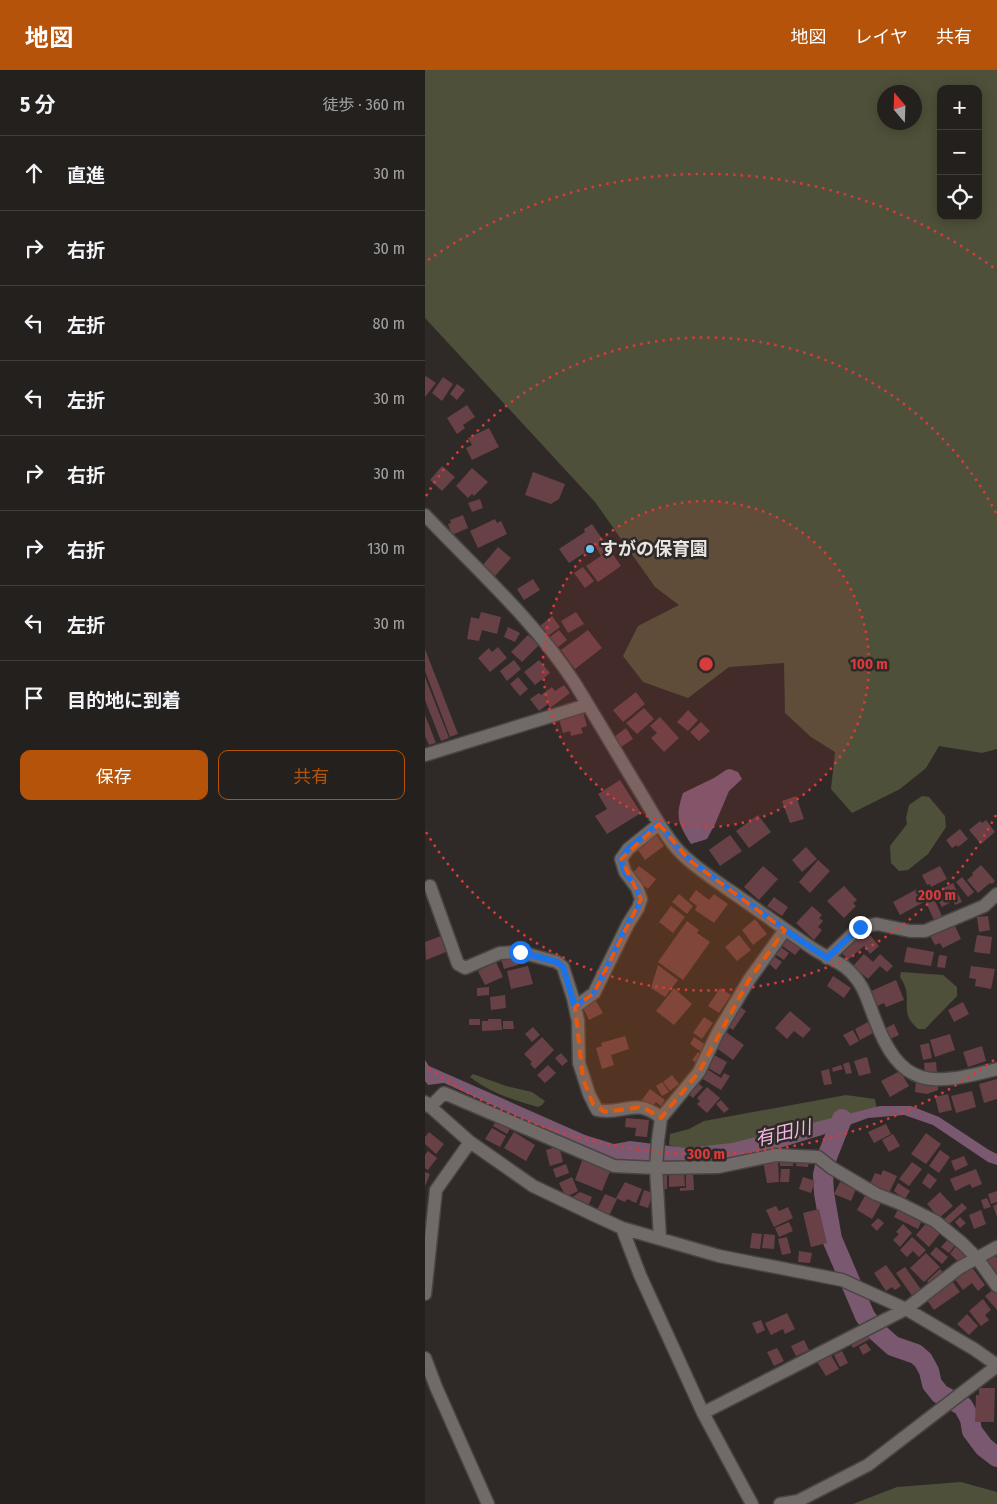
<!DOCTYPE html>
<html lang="ja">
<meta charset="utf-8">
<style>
body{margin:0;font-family:"Fira Sans Condensed","Noto Sans JP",sans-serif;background:#2f2d2b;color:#f1f3f6}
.controls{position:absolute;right:15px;top:15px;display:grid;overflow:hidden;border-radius:10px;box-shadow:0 2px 12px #0003}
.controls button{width:45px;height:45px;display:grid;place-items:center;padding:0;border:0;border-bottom:1px solid #403e3c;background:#23201e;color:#f1f3f6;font:25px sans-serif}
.compass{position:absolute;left:452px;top:15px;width:45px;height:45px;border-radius:50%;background:#23201e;box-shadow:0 2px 12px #0003;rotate:341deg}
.stop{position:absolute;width:15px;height:15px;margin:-11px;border:4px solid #1a73e8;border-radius:50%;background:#fff}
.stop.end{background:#1a73e8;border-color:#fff;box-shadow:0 1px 5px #0008}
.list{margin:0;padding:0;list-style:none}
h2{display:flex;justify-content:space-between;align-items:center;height:65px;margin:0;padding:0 20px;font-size:21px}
h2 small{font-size:16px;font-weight:400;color:#a3a3a4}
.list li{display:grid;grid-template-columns:32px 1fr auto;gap:15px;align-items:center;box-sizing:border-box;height:75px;padding:0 20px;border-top:1px solid #403e3c}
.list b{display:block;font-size:19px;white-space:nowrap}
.list em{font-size:16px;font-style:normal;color:#a3a3a4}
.actions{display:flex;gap:10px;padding:15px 20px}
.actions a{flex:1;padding:11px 0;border:1px solid #b45309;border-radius:10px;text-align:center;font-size:18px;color:#b45309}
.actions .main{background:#b45309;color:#fff}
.icon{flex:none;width:28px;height:28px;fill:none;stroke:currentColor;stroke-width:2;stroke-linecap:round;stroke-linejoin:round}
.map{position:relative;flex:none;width:572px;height:1434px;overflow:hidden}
header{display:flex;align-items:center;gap:30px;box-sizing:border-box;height:70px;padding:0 25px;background:#b45309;color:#fff}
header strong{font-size:24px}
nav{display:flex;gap:28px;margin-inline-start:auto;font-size:18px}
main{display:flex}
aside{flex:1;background:#23201e}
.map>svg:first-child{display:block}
</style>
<header>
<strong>地図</strong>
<nav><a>地図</a><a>レイヤ</a><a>共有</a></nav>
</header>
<main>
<aside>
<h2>5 分<small>徒歩 · 360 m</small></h2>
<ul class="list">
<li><svg class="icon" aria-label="ahead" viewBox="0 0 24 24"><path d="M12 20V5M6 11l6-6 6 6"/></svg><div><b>直進</b></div><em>30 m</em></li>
<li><svg class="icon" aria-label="right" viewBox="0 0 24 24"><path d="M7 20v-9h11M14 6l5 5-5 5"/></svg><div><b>右折</b></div><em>30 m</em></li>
<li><svg class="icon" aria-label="left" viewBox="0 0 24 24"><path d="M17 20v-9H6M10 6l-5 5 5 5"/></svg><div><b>左折</b></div><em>80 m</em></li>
<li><svg class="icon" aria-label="left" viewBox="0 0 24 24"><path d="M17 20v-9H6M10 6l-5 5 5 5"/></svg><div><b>左折</b></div><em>30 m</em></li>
<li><svg class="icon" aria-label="right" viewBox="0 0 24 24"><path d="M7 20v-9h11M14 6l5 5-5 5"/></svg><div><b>右折</b></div><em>30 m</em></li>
<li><svg class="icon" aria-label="right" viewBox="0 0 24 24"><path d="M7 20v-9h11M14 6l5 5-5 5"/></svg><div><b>右折</b></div><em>130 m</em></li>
<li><svg class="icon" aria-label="left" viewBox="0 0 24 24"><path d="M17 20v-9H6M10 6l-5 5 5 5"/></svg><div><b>左折</b></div><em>30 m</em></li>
<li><svg class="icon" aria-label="arrive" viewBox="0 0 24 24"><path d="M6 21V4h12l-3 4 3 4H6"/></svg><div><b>目的地に到着</b></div></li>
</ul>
<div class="actions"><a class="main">保存</a><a>共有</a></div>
</aside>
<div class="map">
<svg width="572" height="1434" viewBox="0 0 572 1434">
<rect width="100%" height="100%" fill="#2f2a28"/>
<!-- green -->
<path fill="#4f5039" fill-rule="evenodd" d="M0 0H572V679L557 683 514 676 501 698 475 719 427 743 406 719 410 682 386 667 360 643 359 593 304 597 263 628 218 612 198 586 213 556 254 535 230 517 170 432 0 248ZM516 19H553V146H516ZM490 22V52H460V22Z
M497 726 504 727 520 746 521 757 503 784 483 800 474 801 466 793 465 776 482 754 481 748 484 735Z
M476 902 518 905 532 917V926L500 959H493C491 957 487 953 485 950 477 936 488 926 475 907Z
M48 1004 81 1016 107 1022 120 1031 117 1035 113 1037C88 1030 66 1023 45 1007Z
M421 1025 450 1029 452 1040 326 1074 264 1081 244 1075 245 1064 264 1059 279 1051Z
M536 1412 572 1422V1434H428L472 1417Z"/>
<!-- water -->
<path fill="#795870" d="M305 699 313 702 317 709 304 721 290 754 282 769 266 774C253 753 250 747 258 723L289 708 301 700Z
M0 990 4 996 160 1065 189 1074 205 1071 261 1078 307 1073 455 1036H486L514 1047 564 1080 572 1084V1095L563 1092 508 1055 479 1045 443 1048 397 1065 335 1084 252 1096 197 1094 19 1013 3 1015 0 1011Z"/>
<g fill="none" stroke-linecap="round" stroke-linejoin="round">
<!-- river -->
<path stroke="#795870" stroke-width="20" d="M417 1049 402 1087 398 1105 399 1123 407 1169 440 1246 450 1260 468 1276 491 1284 498 1290 504 1301 507 1314 515 1324 538 1336 545 1349 547 1361 559 1377 572 1387"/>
</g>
<!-- building -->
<path fill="#684146" d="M1 306 11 313 0 327V307Z
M18 307 28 314 17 331 7 323Z
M32 314 40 320 32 330 25 324Z
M42 335 50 347 38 355 40 358 32 364 22 348Z
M64 358 74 377 47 390 41 378 47 375 43 368Z
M17 396 30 407 17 421 5 410Z
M47 398 63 412 49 426 47 424 43 428 31 416Z
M108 402 140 414 134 429 126 434 100 425Z
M55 429 58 438 47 442 43 433Z
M38 445 43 458 27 465 23 454 26 453 25 450Z
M70 449 72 453 76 451 82 464 53 478 45 461Z
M167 454 196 496 173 512 161 496 176 486 170 476 144 493 134 479 160 462 159 459Z
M73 477 86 488 70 506 57 496Z
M158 497 169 511 160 518 149 503Z
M108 509 115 520 99 530 92 519Z
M56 542 76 547 72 564 57 560 54 571 42 569 46 547 54 549Z
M151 542 159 554 143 563 136 551Z
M127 546 135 557 123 566 115 556Z
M83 557 95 563 90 572 79 567Z
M134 560 142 570 133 577 125 567Z
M163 560 177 578 150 599 136 580Z
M103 565 114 575 97 592 86 582Z
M73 577 82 588 65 602 53 588 64 578 67 582Z
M0 579 33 664 25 667 0 601Z
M89 590 96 599 82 611 75 601Z
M114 590 125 603 110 615 99 602Z
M0 607 24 668 16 671 0 630Z
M93 607 103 619 95 626 85 614Z
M139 615 145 623 125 638 123 634 114 641 105 629 114 623 116 625 127 617 130 621Z
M211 622 220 634 198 652 188 640Z
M219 638 229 649 212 664 201 653Z
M263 640 273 650 263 661 252 652Z
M158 642 162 656 156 658 158 663 146 666 145 661 138 663 134 649Z
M0 645 11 673 4 675 0 666Z
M235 647 254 668 239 682 226 668 232 663 225 656Z
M276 652 285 661 274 671 265 662Z
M201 658 208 669 196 677 189 667Z
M195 710 216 743 182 764 170 746 182 739 173 724Z
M371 726 379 749 365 753 357 731Z
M333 745 346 762 324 778 311 761Z
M561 750 570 762 556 774 544 760 555 751 557 753Z
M535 759 543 769 533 777 532 775 527 778 521 770Z
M229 761 239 776 220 790 213 780 220 775 217 770Z
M305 765 317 781 295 796 284 780Z
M381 777 392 789 377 802 367 790Z
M393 790 405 801 385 823 374 812Z
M556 795 570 811 567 814 565 813 553 823 542 810 548 805 547 803Z
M214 796 231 809 223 819 206 805Z
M338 796 353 809 334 830 319 817Z
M515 796 522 809 506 817 505 814 502 815 497 805Z
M537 807 549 822 543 827 531 812Z
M528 813 537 832 530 835 528 831 517 837 509 823Z
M419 816 432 830 428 833 431 836 419 848 402 831Z
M492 819 499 832 475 845 468 832Z
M271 820 284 830 289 824 303 834 289 853 270 840 272 836 264 830Z
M506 822 517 846 509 850 498 826Z
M254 824 268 836 262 844 247 832Z
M349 827 363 837 357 846 342 836Z
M246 836 260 847 248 863 234 852Z
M387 836 397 845 394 848 398 851 393 857 397 860 389 870 371 853Z
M563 846 565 860 554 862 552 847Z
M330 849 342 864 328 875 317 860Z
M262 851 274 860 272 863 285 872 258 910 233 892Z
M529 854 536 869 518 878 515 873 510 875 505 866Z
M436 861 442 868 445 865 454 876 445 884 439 876 423 890 416 882Z
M314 865 326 880 312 891 300 877Z
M552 865 567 867 565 884 549 882Z
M16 866 21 882 1 890 0 872Z
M361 867 376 878 370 885 356 875Z
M353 875 364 883 359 890 348 883Z
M482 877 509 882 506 896 479 892Z
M439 884 448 892 455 884 468 896 462 902 455 896 443 909 428 896Z
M90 885 93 895 79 899 76 889Z
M347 885 357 892 351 900 342 892Z
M514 885 522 886 520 898 512 897Z
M71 892 78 907 60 915 53 901Z
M233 895 253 910 240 927 226 918Z
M103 896 108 914 86 919 82 901Z
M546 896 570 899 566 919 550 916 551 909 544 908Z
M408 906 426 918 419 928 402 916Z
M471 910 479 930 461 937 459 933 450 937 444 922Z
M64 917V925L52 926V918Z
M249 918 267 934 249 955 231 941Z
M295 918 306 925 294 943 283 936Z
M80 925 81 938 66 940 65 927Z
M171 931 178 943 164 950 158 938Z
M538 932 544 944 529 952 523 940Z
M315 937 321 941 308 960 302 956Z
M365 941 386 959 378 968 369 961 362 969 350 958Z
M279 947 288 953 277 969 268 963Z
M44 949H55V955H44Z
M63 949H76L77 960 57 961V951H63Z
M78 951H88L89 959H78Z
M443 952 448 963 435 970 430 959Z
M469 954 474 965 465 969 461 958Z
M108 957 115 965 107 972 100 964Z
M428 960 434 971 425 976 418 965Z
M301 962 319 975 308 990 290 977Z
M525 964 530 980 510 987 505 970Z
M200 966 204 979 186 985 189 995 177 999 171 978 177 976 176 973Z
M117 967 129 980 110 999 105 994 107 992 99 984Z
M269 967 284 977 279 984 265 974Z
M504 973 507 988 498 990 495 975Z
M557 976 561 991 543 997 538 982Z
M273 982 281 987 275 995 267 990Z
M136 983 143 991 137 996 130 988Z
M287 984 302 992 295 1005 280 996Z
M442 987 446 1003 434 1006 429 991Z
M424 992 427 1003 421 1004 418 994Z
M511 992 512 1003 500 1004 499 993Z
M123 995 131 1003 120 1013 112 1005Z
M416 995 418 999 408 1002 407 998Z
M282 999 296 1008 299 1003 305 1006 296 1020 276 1008Z
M404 999 407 1014 399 1015 396 1001Z
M475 1001 484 1016 465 1027 456 1011Z
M247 1005 254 1014 245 1021 238 1012Z
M572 1009V1029L559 1033 554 1014Z
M491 1011 513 1013V1020L502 1024 490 1022Z
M237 1012 244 1022 237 1026 231 1016Z
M271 1012 278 1017 268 1028 261 1022Z
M282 1017 295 1028 282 1043 272 1034 275 1031 272 1028Z
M225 1019 240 1030 236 1036 231 1032 226 1039 216 1031Z
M547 1021 551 1037 531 1043 526 1026Z
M523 1024 527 1040 514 1043 510 1027Z
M296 1030 304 1039 299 1043 291 1034Z
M73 1048 86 1057 82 1064 68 1056Z
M201 1048 224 1050 222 1067 210 1066 211 1058 200 1057Z
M461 1054 466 1064 449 1073 443 1062Z
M67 1058 81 1066 75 1077 60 1069Z
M4 1062 19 1074 11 1084 0 1074V1067Z
M89 1062 110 1075 101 1091 79 1078Z
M501 1063 516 1074 501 1094 486 1084Z
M468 1064 475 1076 464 1082 457 1070Z
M134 1076 138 1092 125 1096 121 1080Z
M515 1080 525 1087 514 1103 504 1096Z
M3 1081 12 1088 3 1100 0 1098V1085Z
M539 1086 543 1095 530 1101 526 1091Z
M355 1087H368V1096H355Z
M372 1087 384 1088 383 1097 371 1096Z
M158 1088 186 1099 177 1121 150 1110Z
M353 1090 354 1112 342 1113 338 1091Z
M487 1092 497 1099 484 1116 474 1109Z
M141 1094 144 1103 131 1108 128 1099Z
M356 1099H365L364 1112H355Z
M551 1099 557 1114 547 1118 545 1114 530 1121 525 1109Z
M458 1100 472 1106 464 1123 445 1114 450 1103 456 1105Z
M268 1101 269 1120 255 1121V1118H261V1102Z
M0 1102 5 1104 0 1116Z
M235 1103H242V1119H235Z
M244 1103H259L260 1116 244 1117Z
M503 1103 512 1110 505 1119 497 1113Z
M147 1107 153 1121 141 1127 134 1113Z
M378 1107 390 1111 386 1123 374 1119Z
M200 1112 217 1119 211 1133 202 1129 200 1132 191 1128Z
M415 1112 431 1119 426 1131 409 1124Z
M473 1113 485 1121 480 1129 469 1121Z
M219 1120 228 1123 223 1138 214 1135Z
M572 1121V1132L566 1134 563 1124Z
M155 1122 167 1127 162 1139 143 1130Z
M515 1122 528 1136 514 1148 502 1134Z
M180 1124 192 1129 183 1148 171 1142Z
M441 1124 456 1133 447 1149 432 1140Z
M562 1128 566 1137 559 1139 556 1130Z
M537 1133 542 1138 522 1156 517 1151Z
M572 1134V1147L568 1136Z
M351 1136 354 1141 363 1137 368 1148 349 1157 341 1140Z
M474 1137 498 1148 493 1159 469 1147Z
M394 1139 402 1173 386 1177 378 1143Z
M556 1140 561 1154 549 1159 544 1145Z
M535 1147 541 1153 535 1158 530 1152Z
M453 1148 459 1153 452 1161 446 1155Z
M503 1151 516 1162 504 1177 491 1165Z
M364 1152 368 1161 354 1167 350 1158Z
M478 1154 487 1163 475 1177 468 1170 474 1164 471 1162Z
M327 1163 337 1164 335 1179 325 1178Z
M339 1164 350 1165 349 1179 337 1178Z
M362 1167 366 1183 357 1185 353 1169Z
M487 1167 501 1180 494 1187 488 1181 482 1187 475 1180Z
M524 1168 531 1174 524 1183 516 1177Z
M531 1176 544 1187 537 1195 525 1184Z
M511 1177 523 1187 517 1194 505 1184Z
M374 1181 387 1183 385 1193 373 1192Z
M568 1182 572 1188V1210L557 1189Z
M501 1183 515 1197 499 1212 485 1198Z
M461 1195 476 1216 470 1220 467 1217 461 1221 449 1203Z
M546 1196 560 1215 553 1221 547 1213 538 1220 529 1208Z
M480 1197 497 1221 488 1227 471 1203Z
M515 1199 521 1206 508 1217 502 1211Z
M527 1211 535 1222 509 1240 501 1229Z
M569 1219 572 1223V1240L560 1226Z
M558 1229 566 1240 560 1245 564 1250 556 1256 544 1241Z
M362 1243 370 1259 360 1264 358 1259 346 1265 340 1253Z
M542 1244 553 1256 544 1265 532 1254Z
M336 1250 340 1260 332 1264 327 1253Z
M441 1261 445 1269 428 1278 424 1270Z
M379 1270 384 1280 371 1286 366 1276Z
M441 1273 446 1280 438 1285 434 1277Z
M352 1278 359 1291 349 1296 342 1282Z
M417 1281 423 1293 415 1297 409 1285Z
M404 1282 414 1299 401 1306 391 1290Z
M554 1318H570L569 1352H550L551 1325H554Z"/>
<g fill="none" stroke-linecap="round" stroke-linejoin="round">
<!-- minor casing -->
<g stroke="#494543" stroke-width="15">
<path id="minor" d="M0 445C51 499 109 550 149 612 172 649 194 687 217 725 228 743 239 765 254 781 268 796 287 808 304 820 332 839 359 859 387 878 397 885 410 890 420 897 438 912 441 926 449 947 476 1020 505 1016 572 999
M0 685 162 635
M5 816 33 894 40 898 75 883 95 882 132 892 138 897 148 928 153 951 154 993 164 1024 172 1040C198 1046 210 1026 236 1048
M402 888 435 857 452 854 485 861H500L559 836 572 824
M150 937 169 923 203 854 213 838 216 829 212 818 200 802 196 789 203 779 234 754
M0 1032 45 1072 108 1116 171 1146 197 1158 294 1186 417 1210 481 1239 549 1279 572 1295
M5 1037 19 1023 189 1096 231 1098 293 1097 351 1085 393 1087 407 1098 451 1124 474 1133 510 1151 537 1173 552 1188 572 1216
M197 1158 215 1205 278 1343 327 1434
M235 1169 231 1098 233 1070 236 1048 274 1002 292 964 324 910 360 860
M0 1224 11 1120 45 1072
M0 1288 11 1317 63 1434
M278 1343 481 1239 534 1198 572 1177
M355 1434 373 1431 443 1395 572 1296"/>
</g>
<!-- minor -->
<use href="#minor" stroke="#706a68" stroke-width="12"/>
</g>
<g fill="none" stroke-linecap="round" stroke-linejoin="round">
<!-- route -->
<path stroke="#1a73e8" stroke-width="6" d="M95 882 132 892 138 897 150 937 169 924 203 854 213 838 216 829 212 818 200 802 196 789 203 779 234 754 253 780 264 790 360 860 402 888 435 857"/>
</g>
<!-- marked area -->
<path fill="#e8590c" fill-opacity="0.2" stroke="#e8590c" stroke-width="4" stroke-dasharray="10 6" stroke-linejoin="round" d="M234 754 264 790 360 860 324 910 274 1002 236 1048 217 1037 180 1042 168 1034 158 1009 150 937 169 923 216 829 196 789Z"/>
<!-- distance rings -->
<circle cx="281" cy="594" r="163" fill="#d83b3b" fill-opacity=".12"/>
<g fill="none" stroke="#d83b3b" stroke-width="2.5" stroke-dasharray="2.5 5">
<circle cx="281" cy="594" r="163"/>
<path d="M571 745A327 327 0 0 1 1 762M1 426A327 327 0 0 1 571 443"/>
<path d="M569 990A490 490 0 0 1 3 998M3 190A490 490 0 0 1 569 198"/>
</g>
<!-- markers -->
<circle fill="#6fc2f4" stroke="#2f2a28" stroke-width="2" cx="165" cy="479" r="5"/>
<g text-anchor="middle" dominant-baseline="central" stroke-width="5" stroke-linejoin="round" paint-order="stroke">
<!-- poi labels -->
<g font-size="18" font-weight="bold" fill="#e7e4e2" stroke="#2f2a28" text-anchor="start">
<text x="175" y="479">すがの保育園</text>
</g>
<!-- water labels -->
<g font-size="19" font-style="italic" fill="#f1b6e0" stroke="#2f2a28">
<text transform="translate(358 1063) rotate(-13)">有田川</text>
</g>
</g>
<circle cx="281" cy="594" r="8" fill="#d83b3b" stroke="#2f2a28" stroke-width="2.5"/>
<g font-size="15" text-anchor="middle" font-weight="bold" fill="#d83b3b" stroke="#2f2a28" stroke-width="5" stroke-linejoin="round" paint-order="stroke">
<text x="444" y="599">100 m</text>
<text x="512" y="830">200 m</text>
<text x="281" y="1089">300 m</text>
</g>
</svg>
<div class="controls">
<button>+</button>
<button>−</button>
<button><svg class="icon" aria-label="locate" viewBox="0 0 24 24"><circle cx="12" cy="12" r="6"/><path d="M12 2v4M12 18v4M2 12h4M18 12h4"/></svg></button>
</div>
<svg class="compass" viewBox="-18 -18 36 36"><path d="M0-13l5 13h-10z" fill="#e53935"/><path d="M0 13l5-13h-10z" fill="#a3a3a4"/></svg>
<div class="stop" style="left:95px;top:882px"></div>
<div class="stop end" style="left:435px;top:857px"></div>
</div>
</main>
